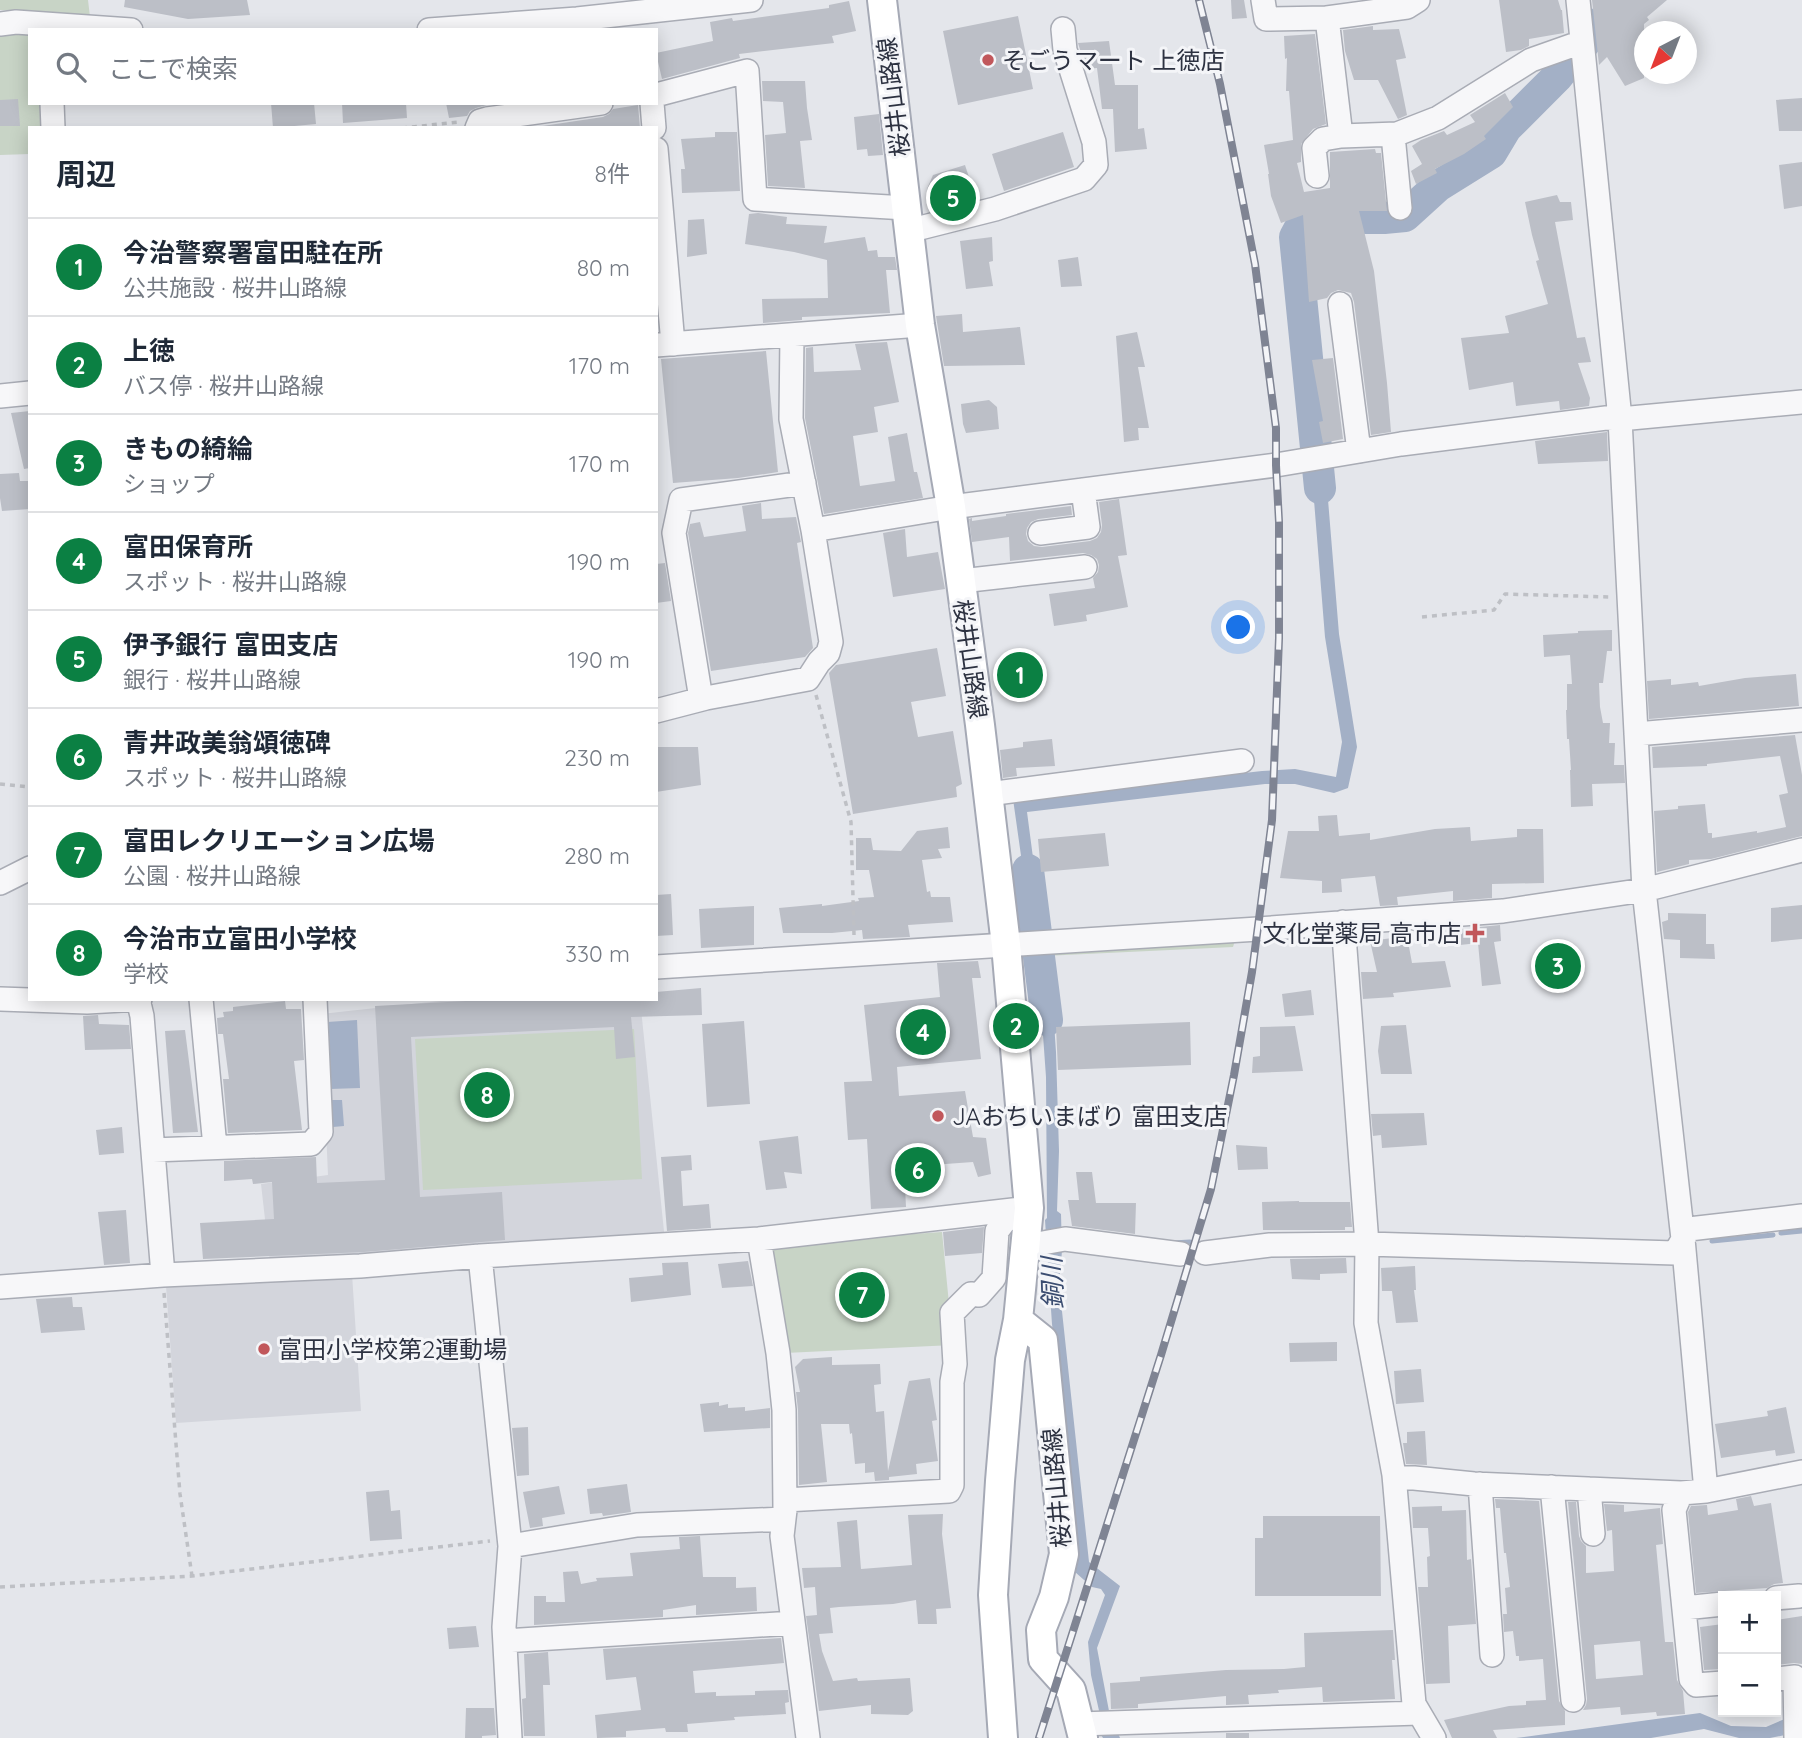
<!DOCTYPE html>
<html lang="ja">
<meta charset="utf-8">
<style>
body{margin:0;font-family:Quicksand,"Noto Sans JP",sans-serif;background:#f2f2f3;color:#1f2937}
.controls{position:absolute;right:21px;bottom:21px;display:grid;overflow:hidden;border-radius:0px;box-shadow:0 4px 18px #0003}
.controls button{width:63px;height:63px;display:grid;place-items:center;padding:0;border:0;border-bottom:2px solid #e0e1e3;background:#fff;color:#1f2937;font:35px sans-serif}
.compass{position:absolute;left:1634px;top:21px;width:63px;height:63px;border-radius:50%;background:#fff;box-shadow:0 4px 18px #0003;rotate:222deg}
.you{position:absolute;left:1239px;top:628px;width:24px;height:24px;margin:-18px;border:5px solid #fff;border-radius:50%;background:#1a73e8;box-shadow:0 0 0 10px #1a73e833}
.badge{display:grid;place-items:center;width:46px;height:46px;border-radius:50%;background:#0b8043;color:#fff;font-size:23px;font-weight:700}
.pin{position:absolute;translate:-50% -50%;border:4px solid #fff;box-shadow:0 2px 7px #0006}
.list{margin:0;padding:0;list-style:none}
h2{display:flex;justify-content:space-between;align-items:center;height:91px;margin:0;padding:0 28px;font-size:30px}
h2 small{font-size:23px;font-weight:400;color:#747a83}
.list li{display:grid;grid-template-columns:46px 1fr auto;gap:21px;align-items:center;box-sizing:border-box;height:98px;padding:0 28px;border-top:2px solid #e0e1e3}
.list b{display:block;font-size:26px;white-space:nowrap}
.list p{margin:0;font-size:23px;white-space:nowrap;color:#747a83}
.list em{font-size:23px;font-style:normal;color:#747a83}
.icon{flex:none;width:38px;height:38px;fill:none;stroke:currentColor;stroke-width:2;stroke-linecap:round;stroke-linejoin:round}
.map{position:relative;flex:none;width:1802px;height:1738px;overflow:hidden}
.search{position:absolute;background:#fff;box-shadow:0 4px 18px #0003;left:28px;top:28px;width:630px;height:77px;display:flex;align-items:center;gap:18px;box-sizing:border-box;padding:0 24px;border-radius:0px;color:#747a83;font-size:26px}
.panel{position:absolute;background:#fff;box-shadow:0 4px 18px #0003;left:28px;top:126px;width:630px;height:875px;border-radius:0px}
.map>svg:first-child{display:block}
</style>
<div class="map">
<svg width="1802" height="1738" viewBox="0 0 1802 1738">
<rect width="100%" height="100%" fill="#e4e6eb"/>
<!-- built -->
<path fill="#d3d5dc" d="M458 999H640L665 1241 270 1263 261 1184 328 1175 321 1014Z
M352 1274 361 1411 176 1423 166 1286Z"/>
<!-- green -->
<path fill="#c8d4c6" d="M0 0H88L90 17 0 10Z
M0 28 30 30V103H46L47 128H30V154L0 155Z
M1237 934 1233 947 1044 956 1042 945Z
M634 1029 642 1179 423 1190 415 1039Z
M942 1232 953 1345 785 1353 770 1244Z"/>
<!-- water -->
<path fill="#a3b0c6" d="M1311 463H1325L1339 634 1357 747 1348 788 1334 793 1295 784H1265L1027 812 1040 911 1029 912 1013 799 1262 771 1295 769 1336 777 1342 742 1325 637Z
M1051 978 1056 1052 1059 1151 1057 1211 1061 1214 1062 1251 1059 1285 1061 1302 1089 1562 1120 1586 1097 1648 1109 1711 1120 1738H1103L1098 1730 1100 1715 1091 1675 1088 1642 1105 1595 1101 1589 1092 1587 1075 1572 1079 1556 1052 1324 1045 1220 1047 1218 1046 1077 1039 979Z
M357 1020 360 1088 330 1089 327 1022Z
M330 1100H342L344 1126 333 1127Z
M1700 1713 1731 1726 1766 1727 1787 1718 1790 1734 1770 1738H1739L1704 1729 1651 1738H1516Z"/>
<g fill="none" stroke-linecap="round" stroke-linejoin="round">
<!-- stream -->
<path stroke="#a3b0c6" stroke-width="5" d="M1781 1233 1802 1231
M1712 1241 1773 1235
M1173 1243 1190 1242"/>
<!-- river -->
<path stroke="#a3b0c6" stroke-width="32" d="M1320 488 1295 237 1302 224 1325 218H1384L1405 216 1438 186 1491 153 1506 128 1557 77 1594 31 1622 0
M1028 870 1047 1020"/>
</g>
<!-- building -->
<path fill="#bcbfc7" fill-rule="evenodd" d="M125 0H247L250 15 188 19 124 7Z
M1231 0H1244L1247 18 1232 19Z
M1499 0H1558L1561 10H1562L1564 33 1529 39V46L1521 50 1506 52Z
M1592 0H1667L1647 17 1649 20 1644 24V78L1625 86 1607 57 1599 65Z
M849 1 856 31 832 36 834 43 739 54 740 58 662 79 656 53 713 41 710 22 732 18 733 21 829 8V5Z
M1018 16 1033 89 958 105 943 31Z
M1373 26V30L1399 29 1406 58 1396 60 1407 115 1398 119 1378 80H1354L1345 51 1343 30Z
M1315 34 1326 124 1313 129 1301 144V162L1297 163 1304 192 1330 188V152L1375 149 1376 153H1381L1387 211H1359L1374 271 1387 383 1391 432 1371 435 1354 302 1351 293 1338 290 1331 293 1327 298 1309 302 1303 215 1281 223 1271 196 1268 174H1269L1264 145 1293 140 1289 91H1286L1287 58 1285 59 1284 36Z
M1109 41 1115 85H1138V129L1144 128 1147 149 1115 152 1113 109H1102L1097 68 1086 69 1078 43Z
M762 81H805L807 108 812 140 800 141 805 188 768 186 765 135 786 133 783 102 763 101Z
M1505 93 1513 107 1484 136 1486 139 1464 154 1435 169 1437 173 1416 184 1411 171 1422 164 1412 146 1421 140 1444 131 1447 135 1475 122 1470 115Z
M1802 98V131H1779L1776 100Z
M18 99 20 126H0V100Z
M271 103H314L316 124 273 128Z
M342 103H406L407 118 343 123Z
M446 103H490V104L476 108 470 111 467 116 449 118Z
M638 105 640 128H529L603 117 609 114 613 109Z
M879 114 883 155 868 156 867 149 857 150 854 117Z
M715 132H737L740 191 682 193 681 169H685L681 139 715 137Z
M1063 132 1074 167 1004 191 992 154Z
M1802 162V206L1784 209 1779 165Z
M965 165 976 199 935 210 927 189 933 175Z
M1557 195 1560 202H1571L1573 220 1555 222 1577 338 1585 337 1591 362 1578 363 1590 398 1589 406 1560 410 1559 401 1516 406 1513 382 1469 390 1461 338 1509 333 1505 316 1548 304 1536 261 1539 260 1532 235 1525 202Z
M758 213 787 217 786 224 827 226 824 243 865 237 868 251 877 250 878 257H895L897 270H886L890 313 802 317V320L763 323 762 299 828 298 827 260 794 252 745 244 749 214Z
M704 219 707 254 687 257 688 220Z
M992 237 993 261 989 262 993 286 966 289 960 241Z
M1078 257 1082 286 1061 287 1058 260Z
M962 314 963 332 1020 327 1025 365 944 366 936 316Z
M1137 332 1145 367H1138L1149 428H1138L1139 440 1124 442 1116 336Z
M887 342 899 402 874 407 878 432 853 436 860 486 895 481 888 437 907 433 914 472H917L923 498 824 514 805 418 806 348 813 347 814 372 861 370 855 344Z
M766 351 778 472 738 478 673 483 661 359Z
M1333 358 1343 439 1323 443 1319 422 1323 421 1312 360Z
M989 400 997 407 999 429 966 433 963 424 961 404Z
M30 411V468L24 469 11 413Z
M1607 432 1608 461 1538 464 1535 441Z
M19 473 20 481H30V509L2 511 0 498V474Z
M1119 499 1127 555 1118 556 1128 607 1086 615 1087 621 1054 626 1049 594 1095 588 1093 578 1098 572 1099 565 1097 559 1091 555 1083 553 1010 561 1009 537 972 542 969 519 972 518V521L1006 516V514L1071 506 1072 515 1038 519 1031 522 1027 528 1026 534 1028 541 1034 546 1042 547 1090 541 1097 538 1101 532 1102 525 1099 502Z
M761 503 762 519 796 517 801 542 797 543 813 648 805 657 711 671 688 533 690 524 700 522 704 537 746 531 742 506Z
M905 529 907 557 938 552 945 589 893 597 883 533Z
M665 563 671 601 656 603V564Z
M1612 630V651H1607L1603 683H1599L1600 707 1603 723H1610L1609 743H1615L1614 765H1624L1625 783 1592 784 1593 806 1571 807 1570 770H1571L1569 739H1567L1566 710H1567V684H1572L1570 655 1544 657 1543 635 1578 633V631Z
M937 648 946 696 911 702 918 737 953 731 962 784 956 787 957 797 853 814 829 673 836 665Z
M1032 658 1038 689 1014 691 1012 661Z
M1796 674 1799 706 1649 719 1647 681 1671 679V685L1698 682 1699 686 1745 678Z
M1795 735 1802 775V836L1711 859 1689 860V864L1657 872 1654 811 1678 809V806L1705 804 1708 833H1712V838L1757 831V833L1786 827 1779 795 1788 793 1780 756 1707 764V766L1653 768 1652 747Z
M1052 739 1055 766 1016 768 1017 776 1003 778 1000 750 1023 747V742Z
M656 747H698L701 785 656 792Z
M1337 815 1339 836 1370 833V840L1435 829 1470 827 1471 841 1517 837V829H1543L1544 883 1492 884V898L1453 901V891L1397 897 1398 905 1380 906 1375 876 1341 879 1342 892 1322 893V881L1280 878 1288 831H1319L1318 816Z
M948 827 950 848 938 849 942 858 922 860 927 892 930 891 931 897H950L953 922 908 925 910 937 863 939 862 930 832 933H783L779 908 822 904V906L859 901 858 898 874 897 869 870H856V838H871L873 850 901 851 917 831Z
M1105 833 1109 866 1041 872 1038 839Z
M671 894 673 935 656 936V895Z
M1802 905V939L1771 942V908Z
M754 906V945L701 948 699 909Z
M1668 913 1706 914V944H1714L1715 959 1680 958V940L1664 939 1662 922 1668 920Z
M1500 925 1501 941 1494 942 1501 984 1482 986 1478 943 1451 946 1449 930Z
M1407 936 1412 963 1445 961 1451 987 1393 993 1394 997 1363 999 1361 972H1377L1370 941Z
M1575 949 1577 980 1541 982 1539 951Z
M978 961 981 978H972L981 1059 897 1067 899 1096 965 1091 973 1137 986 1138 991 1174 978 1177 973 1162 904 1167 906 1207 871 1209 867 1139 848 1140 844 1082 872 1081 864 1005 940 997 937 963Z
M701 988 702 1015 631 1017 635 1057 616 1059 614 1027 411 1037 420 1197 502 1192 505 1240 364 1252 203 1259 200 1223 274 1219 272 1182 253 1184 252 1179 224 1181V1161L316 1157 317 1183 385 1180 375 1006 502 999H656V992Z
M1311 990 1314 1015 1285 1017 1282 994Z
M285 1001 286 1009H301L304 1060 294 1061 302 1130 228 1133 223 1079H229L223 1034H218L217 1018 224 1017 223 1012 233 1011V1007Z
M98 1015 99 1024 129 1025 131 1049 85 1050 83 1016Z
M744 1021 750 1104 707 1107 702 1024Z
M1190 1022 1191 1065 1058 1070 1056 1027Z
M1406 1025 1412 1074H1381L1378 1051 1381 1026Z
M1295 1026 1303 1071 1252 1073 1253 1057 1260 1056V1027Z
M185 1030 198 1132 173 1133 165 1031Z
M1424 1113 1427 1145 1382 1148 1381 1135 1373 1136 1371 1114Z
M122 1127 124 1153 99 1155 96 1130Z
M798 1136 802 1174 784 1172 787 1188 766 1190 759 1141Z
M1236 1145 1267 1147 1268 1169 1238 1170Z
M691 1155 692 1170 681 1171 683 1206 709 1204 711 1228 667 1231 661 1157Z
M1076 1172H1092L1096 1203H1136L1135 1234 1072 1226 1068 1200H1079Z
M1299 1201V1202H1350L1352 1227H1345V1230H1263L1262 1202Z
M126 1210 130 1263 104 1265 98 1212Z
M984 1227 982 1253 945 1256 943 1232Z
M1346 1258 1347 1273 1320 1274V1280L1292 1279 1290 1259Z
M748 1261 753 1286 722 1288 718 1264Z
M688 1262 691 1295 631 1302 629 1278 663 1275 662 1263Z
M1415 1266 1416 1290H1414L1418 1322 1396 1323 1392 1291H1382L1381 1268Z
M72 1297 73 1307H82L85 1330 41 1333 36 1299Z
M1337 1342V1361L1290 1362 1289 1343Z
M832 1357V1365L880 1364 881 1384 874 1385 876 1412 884 1411 888 1471 909 1381 930 1378 937 1420 932 1421 938 1461 916 1464 917 1474 889 1477V1480L875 1481 874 1472 865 1473V1463L855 1464 852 1433 850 1434 849 1424H821L827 1482 799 1485 798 1410 796 1392H800L795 1367 803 1359Z
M1421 1369 1424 1402 1396 1404 1394 1371Z
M719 1402V1406L728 1404V1408L745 1407V1411L770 1408V1428L704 1432 700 1404Z
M1786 1407 1795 1453 1776 1456 1775 1450 1721 1458 1715 1424 1768 1416 1767 1411Z
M528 1427 529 1475 517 1476 512 1428Z
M1425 1431 1427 1465 1406 1464 1403 1443H1407V1432Z
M627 1484 631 1512 603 1516 602 1513 590 1514 587 1489Z
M559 1486 565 1514 542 1518 543 1526 530 1528 523 1492Z
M389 1490 391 1511 400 1510 402 1539 370 1541 366 1492Z
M1751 1496 1754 1506 1771 1503 1783 1583 1774 1584 1767 1588 1696 1593 1688 1512 1691 1506 1707 1505 1708 1515 1738 1510 1736 1499Z
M1495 1499 1539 1501 1559 1701 1565 1711V1725L1493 1730 1497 1738H1452L1444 1720 1509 1706 1526 1705V1701L1546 1700 1543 1659 1519 1661V1656H1516L1513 1631 1504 1632 1503 1614H1507L1505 1588 1510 1587 1506 1553H1504L1500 1508H1496Z
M1568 1502H1576L1579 1536 1581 1541 1586 1546V1573L1614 1571 1612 1530 1607 1531 1604 1504 1624 1505V1512L1660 1508 1663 1544 1656 1545 1665 1642H1673L1677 1680 1683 1691 1685 1714 1657 1716 1656 1712 1621 1715 1620 1707 1583 1710 1586 1705 1587 1699ZM1640 1641 1643 1675 1596 1679 1594 1645Z
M1442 1506V1511L1466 1510 1467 1560 1471 1559 1476 1624 1448 1626 1450 1683 1426 1684 1418 1587H1428L1427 1557 1430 1556 1428 1528H1413L1412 1507Z
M943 1514 942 1534 951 1608 936 1609 937 1624H918L916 1600 893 1604 839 1607 830 1608 833 1633 819 1634 822 1651 833 1681 857 1678 858 1681 910 1678 913 1711 908 1715 871 1714V1705L819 1711 806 1616 817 1615 815 1587 804 1588 802 1568 841 1567 837 1522 857 1520 861 1569 912 1565 908 1515Z
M1263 1516H1380L1381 1596H1255V1538H1263Z
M700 1536 703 1577H736V1588L756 1587 757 1611 696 1615V1605L663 1610V1617L534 1625V1596H546V1602H565L563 1572 578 1571 581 1584 597 1581 596 1578 633 1576 630 1553 680 1549 679 1537Z
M1802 1616V1664L1794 1663 1776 1665V1620Z
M1723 1624V1669L1704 1670 1700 1627Z
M476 1626 479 1647 449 1649 447 1628Z
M1393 1630 1395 1660H1392L1395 1699 1323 1702 1322 1687 1278 1690 1279 1693 1248 1695 1249 1704 1226 1705V1696L1138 1704V1708L1111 1709 1110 1683 1140 1681V1677L1226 1670 1284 1669 1305 1667 1304 1633Z
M781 1638 784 1663 693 1671 695 1693 716 1692V1696L755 1695V1691L788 1690 789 1702 785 1703 786 1714 734 1717 735 1720 687 1724 688 1732H666L665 1728 626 1731V1737L597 1738 595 1715 641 1710 636 1677 606 1680 603 1649Z
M548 1652 550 1685H543L545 1736H524L522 1699 526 1698 524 1654Z
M466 1708H494L496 1735 482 1736V1738H465Z
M1226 1733H1249V1738H1226Z"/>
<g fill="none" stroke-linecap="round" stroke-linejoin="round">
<!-- minor casing -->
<g stroke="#a9acb5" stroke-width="26">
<path id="minor" d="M1263 0 1266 19 1327 18
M1418 0 1407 7 1327 18 1341 136 1397 134 1438 118 1531 60 1582 42
M1578 0 1620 419 1644 890 1683 1239 1706 1491 1681 1493 1674 1510 1691 1679 1696 1685 1723 1683
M0 24 16 22 131 30
M429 30 577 19 751 0
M656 95 747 71 755 199 906 208
M52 103 53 128
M652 103 654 128
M477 128 480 121 487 119 601 103
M1393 135 1400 208
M656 149 673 344
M1317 176 1314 148 1323 139 1341 136
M908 231 995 209 1084 179 1096 165 1094 142 1065 50 1063 29
M1340 304 1359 451
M656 345 920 325
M0 396 30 393
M813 530 951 507 1276 465 1401 444 1606 418 1620 419 1802 402
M1040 533 1088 527 1083 490
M961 581 1085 567
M701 699 674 533 681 500 804 483
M656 711 706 698 808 679 819 662 828 653 831 642 813 530 791 419 792 335
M1636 734 1802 720
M988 794 1242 761
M0 883 30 868
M1343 922 1367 1244 1366 1323 1394 1475 1414 1704 1434 1738
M656 967 1258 929 1503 911 1644 890 1802 850
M0 999 87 1002 140 999
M138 999 142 1016 163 1275
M201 999 215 1147
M153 1150 311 1144 321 1132 315 999
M759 1239 778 1353 784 1410 785 1510 782 1536 808 1738
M1026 1246 1065 1239 1181 1254
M1205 1253 1270 1245 1367 1244 1675 1253 1689 1229 1802 1216
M480 1256 510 1546 504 1627 510 1738
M0 1287 163 1275 360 1266 480 1256 759 1239 1029 1208
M1395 1478H1414L1474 1484 1681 1493
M1480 1484 1492 1655
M1552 1487 1573 1700
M1589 1489 1593 1534
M1706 1491 1802 1472
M785 1500 949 1491 952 1485V1382L955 1364 952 1313 971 1294 979 1295 994 1278 997 1231 1006 1219 1026 1217
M510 1546 637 1525 784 1519
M1776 1598 1799 1596
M1684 1608 1723 1604
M505 1641 793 1623
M1776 1679 1795 1677 1796 1738
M1079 1724 1419 1713"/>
</g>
<!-- major casing -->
<g stroke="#a5a9b5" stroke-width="32">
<path id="major" d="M882 0 920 325 951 507 980 725 1006 945 1029 1208 1018 1320 1010 1360 1000 1481 993 1595 1003 1738
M1018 1320 1043 1340 1064 1554 1054 1597 1041 1630 1043 1659 1071 1690 1083 1738"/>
</g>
<!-- path -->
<path stroke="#bec0c5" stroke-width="3.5" stroke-dasharray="5 5" stroke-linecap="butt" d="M402 128 459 122
M1422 617 1494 610 1505 594 1609 597
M816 695 851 822 854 935
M0 784 30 787
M164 1293 180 1494 192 1576
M0 1587 192 1576 490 1541"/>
<!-- minor -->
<use href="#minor" stroke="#f7f7f9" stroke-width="23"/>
<!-- major -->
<use href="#major" stroke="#fff" stroke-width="28"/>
<!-- rail casing -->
<g stroke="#7f8493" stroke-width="8">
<path id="rail" d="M1039 1738 1161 1355 1211 1189 1234 1075 1252 972 1272 820 1279 638V522L1276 465V428L1255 264 1220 84 1199 0"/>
</g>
<!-- rail -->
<use href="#rail" stroke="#f4f5f8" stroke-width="5" stroke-dasharray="16" stroke-linecap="butt"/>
</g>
<!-- markers -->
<g fill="#c1575b" stroke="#f4f5f8" stroke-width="2.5">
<circle cx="988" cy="60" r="7"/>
<path d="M1471.5 922.5h7v7h7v7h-7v7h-7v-7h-7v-7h7z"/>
<circle cx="938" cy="1116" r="7"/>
<circle cx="264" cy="1349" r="7"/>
</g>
<g text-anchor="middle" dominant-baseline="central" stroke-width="6" stroke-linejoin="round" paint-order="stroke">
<!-- poi labels -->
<g font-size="24" fill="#2d3241" stroke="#f4f5f8" text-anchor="start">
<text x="1002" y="60">そごうマート 上徳店</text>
<text x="1461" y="933" text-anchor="end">文化堂薬局 高市店</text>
<text x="952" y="1116">JAおちいまばり 富田支店</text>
<text x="278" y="1349">富田小学校第2運動場</text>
</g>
<!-- street labels -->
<g font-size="24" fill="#2d3241" stroke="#f4f5f8">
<text transform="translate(893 97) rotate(-97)">桜井山路線</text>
<text transform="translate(971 659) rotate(82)">桜井山路線</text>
<text transform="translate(1056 1488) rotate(-95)">桜井山路線</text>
</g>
<!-- water labels -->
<g font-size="26" font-style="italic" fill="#3b4d71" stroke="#f4f5f8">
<text transform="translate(1052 1283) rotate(-92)">銅川</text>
</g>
</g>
</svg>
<div class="controls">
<button>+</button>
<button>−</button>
</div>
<svg class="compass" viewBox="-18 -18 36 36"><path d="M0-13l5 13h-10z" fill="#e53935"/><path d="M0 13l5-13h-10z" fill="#747a83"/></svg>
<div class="you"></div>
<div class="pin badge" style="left:1020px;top:675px">1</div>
<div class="pin badge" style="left:1016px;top:1026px">2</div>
<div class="pin badge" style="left:1558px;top:966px">3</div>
<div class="pin badge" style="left:923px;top:1032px">4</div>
<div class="pin badge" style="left:953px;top:198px">5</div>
<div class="pin badge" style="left:918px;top:1170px">6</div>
<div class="pin badge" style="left:862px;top:1295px">7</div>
<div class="pin badge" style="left:487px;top:1095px">8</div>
<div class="search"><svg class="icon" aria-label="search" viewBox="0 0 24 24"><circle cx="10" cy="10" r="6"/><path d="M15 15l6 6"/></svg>ここで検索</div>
<section class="panel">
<h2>周辺<small>8件</small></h2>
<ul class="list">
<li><span class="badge">1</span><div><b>今治警察署富田駐在所</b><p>公共施設 · 桜井山路線</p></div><em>80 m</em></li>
<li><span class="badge">2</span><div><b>上徳</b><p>バス停 · 桜井山路線</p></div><em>170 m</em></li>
<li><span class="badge">3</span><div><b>きもの綺綸</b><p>ショップ</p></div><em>170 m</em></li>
<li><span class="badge">4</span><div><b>富田保育所</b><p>スポット · 桜井山路線</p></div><em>190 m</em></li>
<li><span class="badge">5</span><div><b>伊予銀行 富田支店</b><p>銀行 · 桜井山路線</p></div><em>190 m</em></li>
<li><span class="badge">6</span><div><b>青井政美翁頌徳碑</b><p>スポット · 桜井山路線</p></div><em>230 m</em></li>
<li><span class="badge">7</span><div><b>富田レクリエーション広場</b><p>公園 · 桜井山路線</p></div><em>280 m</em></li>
<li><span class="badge">8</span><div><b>今治市立富田小学校</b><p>学校</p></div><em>330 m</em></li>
</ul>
</section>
</div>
